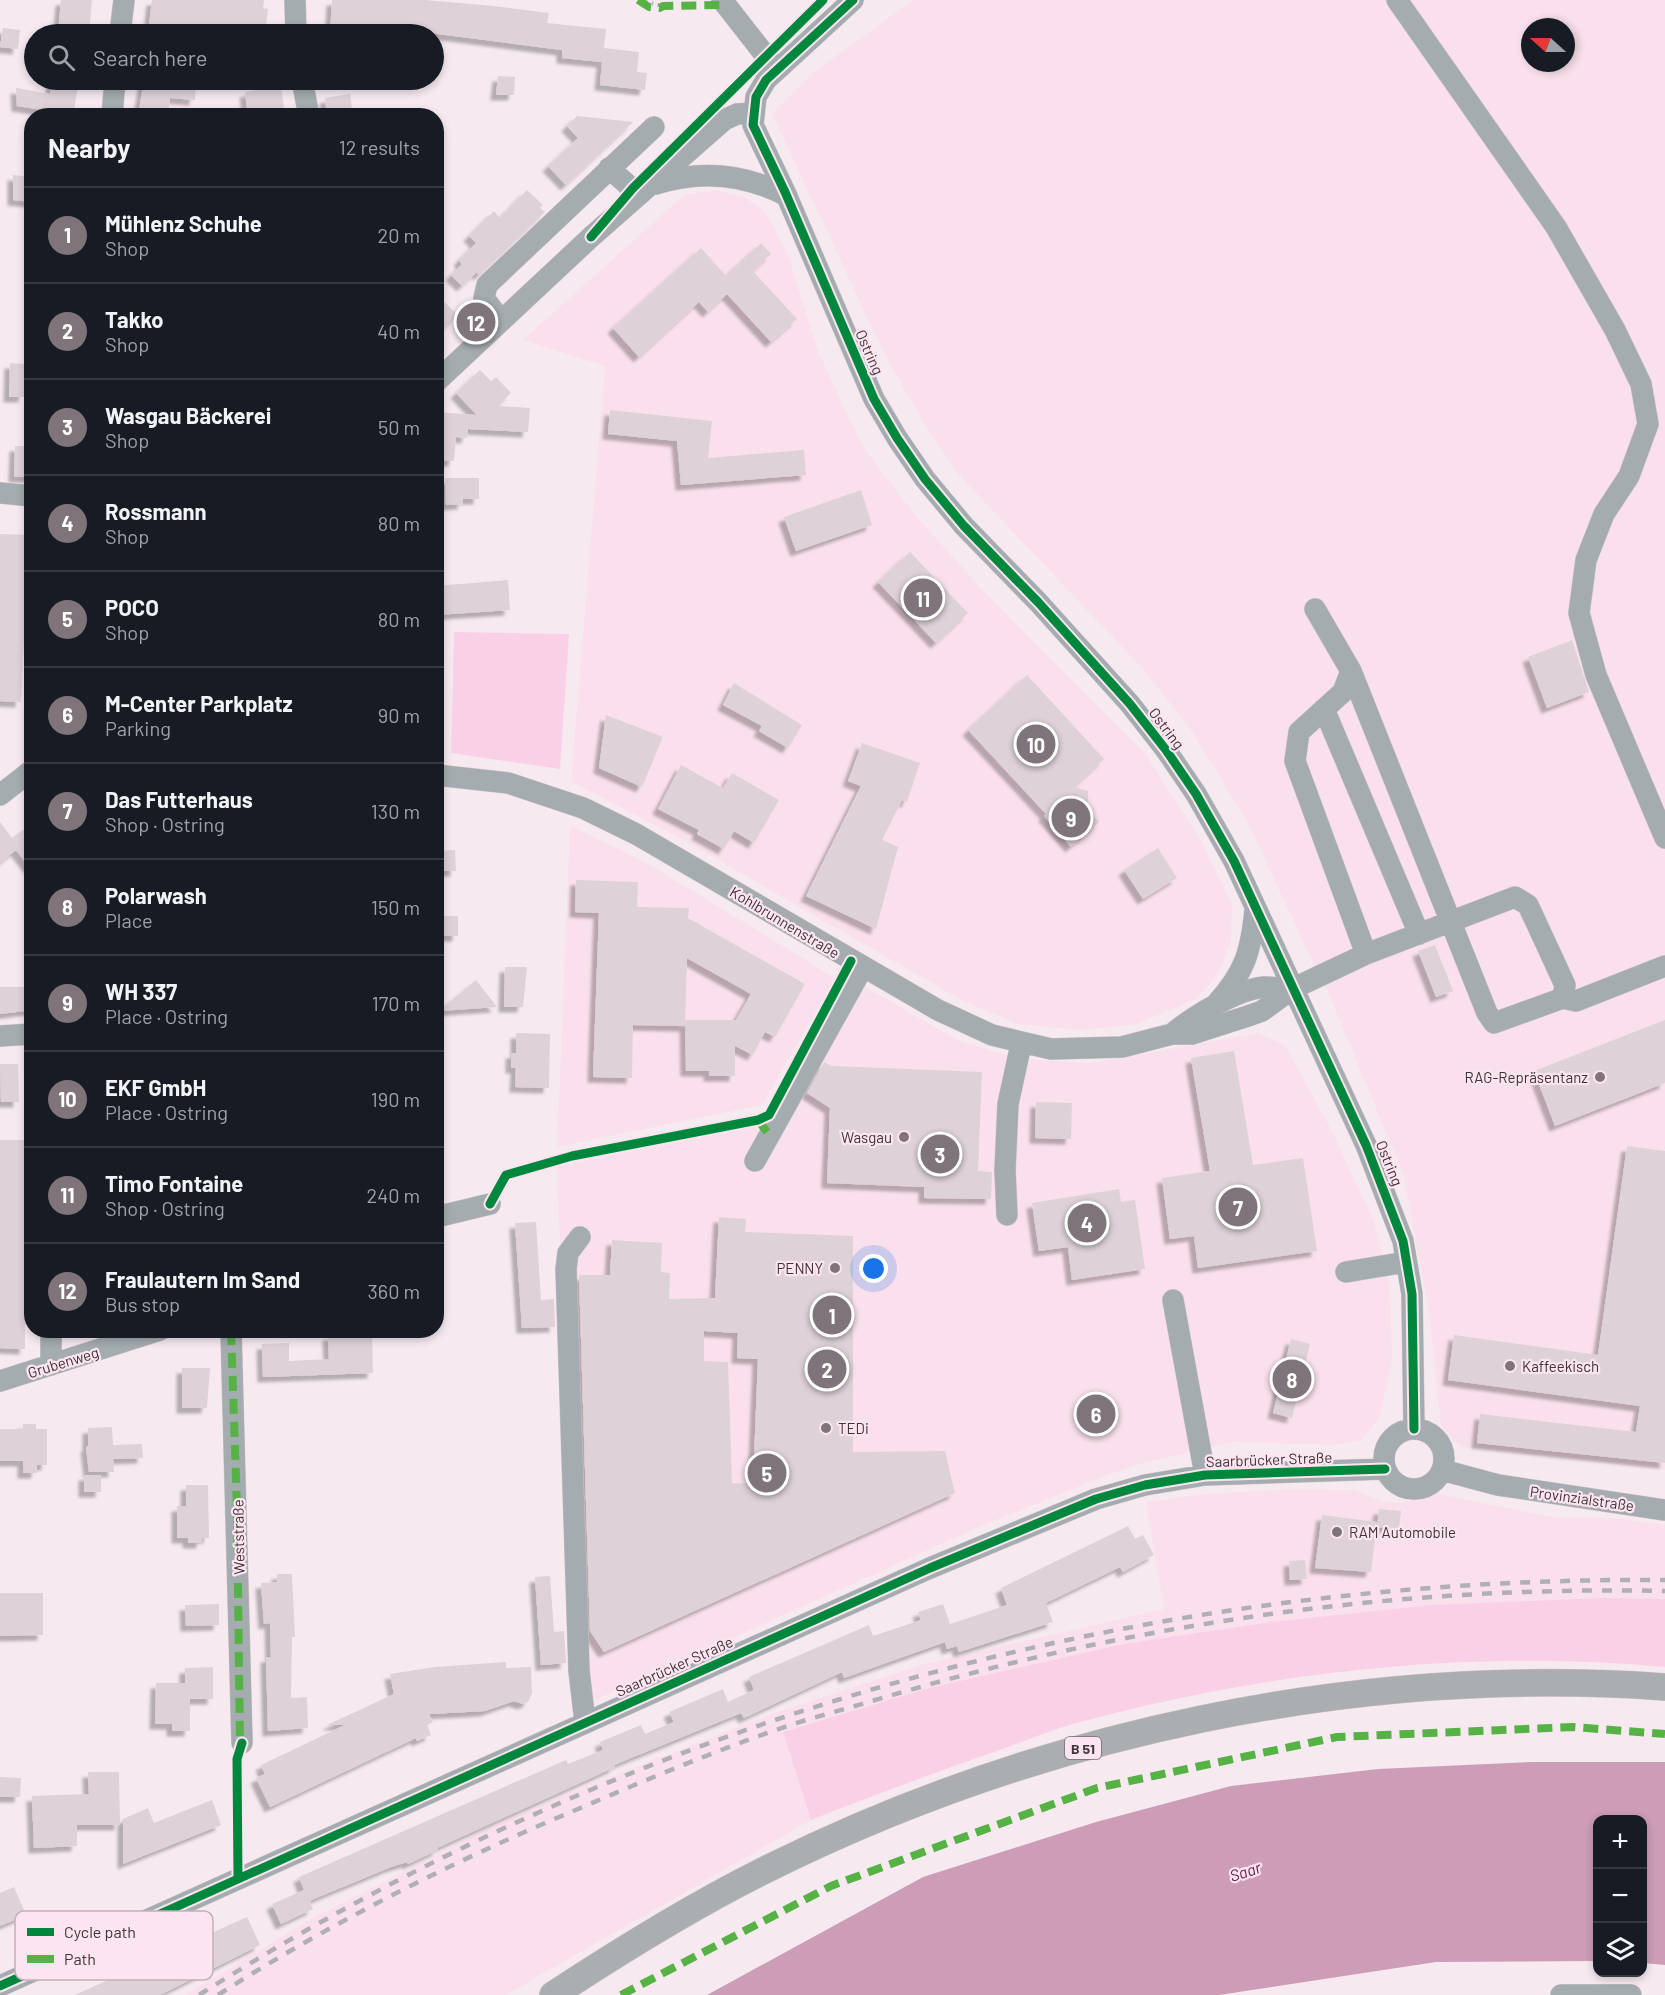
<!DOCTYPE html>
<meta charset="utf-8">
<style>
body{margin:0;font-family:Barlow,sans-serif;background:#242831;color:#f1f3f6}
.controls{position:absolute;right:18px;bottom:18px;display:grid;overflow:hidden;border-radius:12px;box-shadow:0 3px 9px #0003}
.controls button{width:54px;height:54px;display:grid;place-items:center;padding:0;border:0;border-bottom:2px solid #363941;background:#171b24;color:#f1f3f6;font:30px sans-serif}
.compass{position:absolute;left:1521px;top:18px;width:54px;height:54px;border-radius:50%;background:#171b24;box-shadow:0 3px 9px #0003;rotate:291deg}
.you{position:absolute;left:874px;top:1269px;width:21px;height:21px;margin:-15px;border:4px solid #fff;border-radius:50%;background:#1a73e8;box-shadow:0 0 0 9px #1a73e833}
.badge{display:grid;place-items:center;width:39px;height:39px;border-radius:50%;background:#7f747a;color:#fff;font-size:20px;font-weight:700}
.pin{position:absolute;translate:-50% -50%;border:3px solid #fff;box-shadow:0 2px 6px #0006}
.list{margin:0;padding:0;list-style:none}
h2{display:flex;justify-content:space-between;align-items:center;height:78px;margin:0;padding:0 24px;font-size:26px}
h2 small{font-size:20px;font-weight:400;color:#9ea1a6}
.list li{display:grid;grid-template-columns:39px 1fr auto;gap:18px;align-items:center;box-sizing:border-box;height:96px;padding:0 24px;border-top:2px solid #363941}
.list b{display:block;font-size:22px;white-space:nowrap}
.list p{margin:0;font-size:20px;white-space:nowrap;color:#9ea1a6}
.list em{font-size:20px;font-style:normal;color:#9ea1a6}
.icon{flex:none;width:33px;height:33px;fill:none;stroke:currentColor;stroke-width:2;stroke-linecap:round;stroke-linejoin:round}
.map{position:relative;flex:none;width:1665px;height:1995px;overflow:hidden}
.search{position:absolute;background:#171b24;box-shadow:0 3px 9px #0003;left:24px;top:24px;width:420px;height:66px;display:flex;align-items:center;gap:15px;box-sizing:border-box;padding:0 21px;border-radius:33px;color:#9ea1a6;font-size:22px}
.panel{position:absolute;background:#171b24;box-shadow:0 3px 9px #0003;left:24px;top:108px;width:420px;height:1230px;border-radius:24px}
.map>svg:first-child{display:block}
</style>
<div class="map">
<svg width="1665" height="1995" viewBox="0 0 1665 1995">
<defs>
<filter id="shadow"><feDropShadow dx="-5.5" dy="5.5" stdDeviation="1.5" flood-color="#0004"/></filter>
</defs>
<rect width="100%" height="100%" fill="#f6eaf0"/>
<!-- built -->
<path fill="#f9e0ec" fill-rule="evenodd" d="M913 0H1665V1470L1461 1447 1441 1426 1429 1311 1403 1173 1332 1002 1247 822 1189 727 1142 668 958 474 920 417 883 351 772 114 814 72ZM1530 27H1566V63H1530Z
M715 190 745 198 765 211 786 249 818 351 863 447 915 515 980 587 1145 753 1202 842 1232 904 1231 942 1216 977 1194 1000 1134 1025 1078 1030 1017 1024 961 1000 682 839 571 782 605 366 523 340 684 195Z
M570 826 644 861 835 978 762 1105 557 1147Z
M849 977 957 1040 1020 1059 1091 1063 1258 1033 1284 1044 1333 1133 1374 1222 1390 1286 1392 1361 1380 1416 1362 1440 1333 1445 1233 1442 1139 1464 1105 1476 981 1526 577 1708 557 1167 770 1122Z
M1293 1489 1355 1490 1381 1501 1403 1503 1433 1493 1552 1517 1613 1518 1665 1525V1599L1600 1598 1431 1605 1271 1622 1123 1644 929 1688 783 1732 811 1820 506 1995H185L311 1919 481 1832 589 1785 766 1716 920 1665 1164 1609 1146 1502 1205 1494Z"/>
<!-- green -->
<path fill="#fad0e6" d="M454 632 569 634 560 769 451 753Z
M1600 1598 1665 1599V1667C1470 1649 1273 1671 1084 1721 1060 1727 1035 1737 1011 1746 944 1769 877 1794 811 1820L783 1732 929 1688 1123 1644 1271 1622 1431 1605Z"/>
<!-- water -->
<path fill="#cd9cb7" d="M1531 1762H1665V1965L1643 1963 1642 1820H1598L1597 1961 1436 1962 1219 1995H707L923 1877 1096 1822 1231 1786 1378 1769Z"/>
<!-- building -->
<path fill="#ded2d8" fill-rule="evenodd" filter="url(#shadow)" d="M61 0H92L89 34H58Z
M152 0H264L263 8 268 9 265 34 218 29 217 34H148Z
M332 0H425L494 6 549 13 547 23 606 29 604 48 639 52 637 72 647 73 645 90 600 85 602 62 562 58V50L438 34H330Z
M3 28 20 30 18 49 0 47Z
M498 76 515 77 514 95H496Z
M52 80H79L73 116H43V110L17 106 16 88 50 94Z
M144 80H196L195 100 170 98 168 116H138Z
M281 86 285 116H248L245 92Z
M350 94 353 116H327L325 98Z
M577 116 633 122 566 185 548 166 578 138 567 126Z
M13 175 32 177V202L13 200Z
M527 190 543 205 540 208 545 212 479 275 477 272 462 286 451 275 462 264 459 260 476 243 469 236 494 211 500 218Z
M761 243 771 254 753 271 797 319 771 342 727 294 708 312 699 302 639 357 613 328 701 248 726 276Z
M436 294 458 315 436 337Z
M10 363 26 364 24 397H9Z
M480 370 491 381 496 377 511 393 497 406 530 408 528 432 468 429 467 438 456 437 454 461 436 460V412L477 415 456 393Z
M610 410 712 421 708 458 804 450 806 475 681 485 677 441 608 434Z
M15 446H32V477H14Z
M445 478H479V499H463V504L446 505Z
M861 490 872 525 796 551 784 517Z
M0 534 29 535 21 702 0 701Z
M910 552 968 613 936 643 878 582Z
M508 580 510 610 436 615V586Z
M1572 640 1589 692 1547 708 1528 657Z
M1027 675 1104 759 1074 787 1088 791V810L1099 822 1071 847 1044 816 1046 814 968 730Z
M734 683 802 725 788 748 759 731 762 726 723 705Z
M606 715 663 737 642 787 599 768Z
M862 743 920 763 907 802 902 800 882 840 898 847 876 929 806 896 861 786 848 781Z
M681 765 723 788 732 773 779 800 754 843 734 831 724 849 697 834 699 830 658 809Z
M0 822 12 838 32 824V871L16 850 0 863Z
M1158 848 1177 878 1143 899 1124 870Z
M455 850 456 871H436V851Z
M576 880 638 882 637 907 689 908 688 918 805 984 775 1037 765 1032 753 1055 735 1046V1076H709V1071H686L685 1020H736L751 994 687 958 685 1026 633 1025 632 1078 593 1077 599 913 575 912Z
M436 916H458V936H436Z
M1435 945 1453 991 1436 997 1418 951Z
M505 967H527L523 1007H504Z
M476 980 497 1007 439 1011Z
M0 987H32V1010L0 1014Z
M1665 1020V1083L1555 1126 1534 1071Z
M516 1033 550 1034 549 1088 515 1087 516 1068H511V1053H516Z
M1234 1051 1253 1165 1303 1158 1317 1251 1198 1268 1194 1236 1170 1239 1162 1178 1210 1171 1191 1058Z
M824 1062 832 1066 982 1072 978 1171 992 1172 991 1199 924 1198V1187L827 1183 830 1108 807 1093Z
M0 1064H18L19 1102H1Z
M1036 1102 1072 1103 1071 1139 1035 1138Z
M0 1140H26L28 1307H25V1349L0 1348Z
M1627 1146 1665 1151V1463L1477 1443 1480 1414 1636 1432 1640 1406 1448 1380 1454 1335 1598 1355Z
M1119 1189 1121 1202 1135 1200 1145 1269 1072 1280 1068 1247 1039 1251 1032 1203Z
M719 1217 746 1219 745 1232 853 1236V1452L945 1451 955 1493 604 1652 590 1631 579 1275H610L612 1240 662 1243 661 1272 670 1273 669 1299 715 1298ZM704 1331 738 1333 737 1358 758 1359 753 1484 732 1483 728 1362 704 1361Z
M536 1222 541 1300 554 1299 555 1327 522 1328 515 1223Z
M349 1334 372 1335 373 1373 263 1377 262 1344 289 1343V1361L329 1359 328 1335Z
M1291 1339 1310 1344 1292 1418 1273 1413Z
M182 1368H210L207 1408H182Z
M23 1424H36V1429H47V1465H37V1473H23V1461H0V1429H23Z
M112 1427 113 1445 142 1444 143 1458 113 1459 114 1472H89L86 1447 88 1446V1428Z
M84 1475H101V1492H84Z
M186 1485H208L209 1538H202V1543H188V1538H177V1506H186Z
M1379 1509 1401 1511 1399 1529 1377 1527Z
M1322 1515 1377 1522 1371 1572 1315 1568Z
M1128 1526 1135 1539 1143 1535 1154 1555 1123 1572 1120 1567 1046 1603 1053 1622 959 1652 957 1646 947 1649 945 1642 844 1678 842 1672 744 1718 741 1713 614 1765 615 1767 437 1848 438 1850 408 1864 407 1862 391 1867 309 1901 306 1892 313 1909 281 1924 272 1904 304 1890 299 1877 566 1760 568 1764 603 1750 600 1742 641 1725 645 1734 674 1722 669 1712 723 1689 728 1702 754 1690 749 1677 869 1625 873 1636 921 1620 918 1612 943 1604 950 1624 1007 1605 1001 1588Z
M1305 1560 1307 1579 1290 1580 1289 1561Z
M277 1574H292L295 1637H292L291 1698 307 1697 308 1728 268 1731 266 1657H271L270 1623 264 1624 261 1583 277 1582Z
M550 1576 554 1632 564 1631 566 1663 541 1665 535 1577Z
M0 1593H43V1635L0 1636Z
M219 1604V1625L186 1626 185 1605Z
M506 1662V1668L531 1667 532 1693 528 1702 523 1704 514 1701 485 1711 429 1714 433 1722 427 1725 431 1735 417 1741 416 1738 270 1807 256 1778 265 1774 261 1765 345 1725H327L394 1694 390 1674 435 1667Z
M213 1667V1699H190V1731H172V1724H155L156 1683H185V1668Z
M88 1772H119L120 1825H77V1846L34 1848 32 1796 89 1794Z
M0 1777 21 1778 20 1797H0Z
M212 1800 221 1825 123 1864V1819L148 1808 154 1823Z
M14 1887 26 1915 0 1926V1893Z
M247 1917 260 1945 160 1995H75Z"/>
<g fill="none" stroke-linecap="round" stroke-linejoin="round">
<!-- minor casing -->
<g stroke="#d1c6cc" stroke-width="22">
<path id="minor" d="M295 0 296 34
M722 0 776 69
M853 0 766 80 756 97 753 125 785 192 874 399 897 438 925 479 964 526 1038 602 1130 704 1166 750 1196 794 1234 861 1366 1145 1403 1241 1412 1294 1414 1429
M1397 0 1556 227 1615 330 1641 384 1648 424 1629 476 1604 514 1586 560 1579 613 1596 675 1665 838
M120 34 124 0
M302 80 309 116
M112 116 115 80
M609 168 639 195
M656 184C700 170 745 174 787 196
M501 321 484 298 487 285 654 127
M436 382 591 237 724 120 737 114 752 113
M0 493 32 496
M1315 609 1351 671 1343 692 1299 732 1295 761 1366 954
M1351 671 1487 1013 1494 1023 1563 998 1576 1001 1665 966
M1324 709 1419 934
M436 775 508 783 583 808 636 834 938 1010 992 1035 1051 1049 1122 1047 1172 1034H1192L1248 1016 1262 1011 1292 989 1366 954 1515 897 1528 905 1565 985 1563 998
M0 795 32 770
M1217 1003C1245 972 1251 951 1255 910
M1172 1034C1193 1016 1236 990 1264 987 1273 987 1283 988 1292 989
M0 1036 32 1034
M755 1161 863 967
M1007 1215 1005 1170 1008 1104 1021 1044
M436 1217 490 1204
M580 1237 568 1253 566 1269 579 1671 585 1722
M1346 1272 1406 1262
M1173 1300 1205 1475
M51 1330V1365
M231 1330 242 1743
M0 1381 160 1330
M1384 1459a30 30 0 1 1 60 0a30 30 0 1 1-60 0Z
M1442 1470 1498 1485 1665 1510
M0 1986 930 1568 1096 1499 1145 1485 1205 1475 1385 1469
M1561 1995H1631"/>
</g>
<!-- major casing -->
<g stroke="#d1c6cc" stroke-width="28">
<path id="major" d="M553 1995C620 1951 689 1908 761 1872 1038 1733 1356 1665 1665 1687"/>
</g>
<!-- path -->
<path stroke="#b2b3b5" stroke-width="4" stroke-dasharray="1.5 4.5" stroke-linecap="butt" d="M640 1 663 6"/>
<!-- minor -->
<use href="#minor" stroke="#a5acaf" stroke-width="21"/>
<!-- major -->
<use href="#major" stroke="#abaeb0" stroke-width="27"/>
<!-- rail -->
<path stroke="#b0afb4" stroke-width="4.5" stroke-dasharray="10 10" stroke-linecap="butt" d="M199 1995C640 1715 1143 1576 1665 1580
M218 1995C332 1922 454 1861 578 1809 641 1782 705 1755 770 1732 803 1720 838 1711 872 1701 1128 1624 1398 1585 1665 1591"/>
<!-- quiet -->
<path stroke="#57b246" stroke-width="8" stroke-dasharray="15 8" stroke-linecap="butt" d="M638 0 649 7 660 8 663 6 724 5
M758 1120 770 1136
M231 1330 237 1509 240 1747
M621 1995 831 1886 1097 1788 1337 1737 1573 1727 1665 1734"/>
<!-- cycleway casing -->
<g stroke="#fce4f0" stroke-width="13">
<path id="cycleway" d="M853 0 766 80 756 97 753 125 785 192 874 399 897 438 925 479 964 526 1038 602 1130 704 1166 750 1196 794 1234 861 1366 1145 1403 1241 1412 1294 1414 1429
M591 237 633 188 823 0
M490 1204 506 1175 572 1156 758 1120 769 1115 851 961
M238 1878 237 1759 242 1743
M0 1986 930 1568 1096 1499 1145 1485 1205 1475 1385 1469"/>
</g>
<!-- cycleway -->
<use href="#cycleway" stroke="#00873e" stroke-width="9"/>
</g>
<!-- markers -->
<g fill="#7f747a" stroke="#fce4f0" stroke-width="2">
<circle cx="1600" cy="1077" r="6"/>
<circle cx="904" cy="1137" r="6"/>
<circle cx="835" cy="1268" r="6"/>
<circle cx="1510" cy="1366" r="6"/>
<circle cx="826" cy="1428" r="6"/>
<circle cx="1337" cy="1532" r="6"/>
</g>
<g text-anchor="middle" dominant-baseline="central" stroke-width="4.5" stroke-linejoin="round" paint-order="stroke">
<!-- shield labels -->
<rect fill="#fce4f0" stroke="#786971" stroke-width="1.5" x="1065" y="1737" width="36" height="22" rx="4.5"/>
<g font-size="14" font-weight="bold" fill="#3f343a">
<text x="1083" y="1748">B 51</text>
</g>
<!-- street labels -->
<g font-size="15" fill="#3f343a" stroke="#fce4f0">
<text transform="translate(870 352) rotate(66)">Ostring</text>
<text transform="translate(1167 728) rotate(53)">Ostring</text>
<text transform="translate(785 922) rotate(31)">Kohlbrunnenstraße</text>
<text transform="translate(1390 1163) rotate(68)">Ostring</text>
<text transform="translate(63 1362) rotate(-17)">Grubenweg</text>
<text transform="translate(1269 1459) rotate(-2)">Saarbrücker Straße</text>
<text transform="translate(1582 1498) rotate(8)">Provinzialstraße</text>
<text transform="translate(238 1537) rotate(-91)">Weststraße</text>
<text transform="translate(674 1666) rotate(-24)">Saarbrücker Straße</text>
</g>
<!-- poi labels -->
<g font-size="15" fill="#3f343a" stroke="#fce4f0" text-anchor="end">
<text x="1588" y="1077">RAG-Repräsentanz</text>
<text x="892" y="1137">Wasgau</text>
<text x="823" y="1268">PENNY</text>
<text x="1522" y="1366" text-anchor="start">Kaffeekisch</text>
<text x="838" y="1428" text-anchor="start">TEDi</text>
<text x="1349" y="1532" text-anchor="start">RAM Automobile</text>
</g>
<!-- water labels -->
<g font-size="16" font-style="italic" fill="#691b4b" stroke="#fce4f0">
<text transform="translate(1245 1871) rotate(-18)">Saar</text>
</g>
</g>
<!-- legend -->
<rect x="15" y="1911" width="198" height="69" rx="9" fill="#fce4f0" stroke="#c3afb9" stroke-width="1.5"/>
<rect x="27" y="1928" width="27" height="8" fill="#00873e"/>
<rect x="27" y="1955" width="27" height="8" fill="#57b246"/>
<g font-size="16" fill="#3f343a">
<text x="64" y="1938">Cycle path</text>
<text x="64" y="1965">Path</text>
</g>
</svg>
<div class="controls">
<button>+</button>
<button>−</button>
<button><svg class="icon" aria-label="layers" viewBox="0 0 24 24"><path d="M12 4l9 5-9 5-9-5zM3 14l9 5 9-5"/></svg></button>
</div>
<svg class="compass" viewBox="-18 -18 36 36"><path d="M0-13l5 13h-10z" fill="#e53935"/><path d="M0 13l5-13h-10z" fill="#9ea1a6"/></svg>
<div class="you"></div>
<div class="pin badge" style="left:832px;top:1315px">1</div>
<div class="pin badge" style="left:827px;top:1369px">2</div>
<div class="pin badge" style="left:940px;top:1154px">3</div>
<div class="pin badge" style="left:1087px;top:1223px">4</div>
<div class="pin badge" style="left:767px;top:1473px">5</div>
<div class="pin badge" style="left:1096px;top:1414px">6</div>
<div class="pin badge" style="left:1238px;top:1207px">7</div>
<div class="pin badge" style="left:1292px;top:1379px">8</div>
<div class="pin badge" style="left:1071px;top:818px">9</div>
<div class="pin badge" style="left:1036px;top:744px">10</div>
<div class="pin badge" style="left:923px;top:598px">11</div>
<div class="pin badge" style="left:476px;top:322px">12</div>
<div class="search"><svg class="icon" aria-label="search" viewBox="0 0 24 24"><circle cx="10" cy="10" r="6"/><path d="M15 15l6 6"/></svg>Search here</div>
<section class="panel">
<h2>Nearby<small>12 results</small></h2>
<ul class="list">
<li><span class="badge">1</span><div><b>Mühlenz Schuhe</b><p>Shop</p></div><em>20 m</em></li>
<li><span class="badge">2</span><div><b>Takko</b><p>Shop</p></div><em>40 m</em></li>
<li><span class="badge">3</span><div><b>Wasgau Bäckerei</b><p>Shop</p></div><em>50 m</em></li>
<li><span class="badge">4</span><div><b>Rossmann</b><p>Shop</p></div><em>80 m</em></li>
<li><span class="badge">5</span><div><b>POCO</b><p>Shop</p></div><em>80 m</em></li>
<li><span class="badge">6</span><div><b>M-Center Parkplatz</b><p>Parking</p></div><em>90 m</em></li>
<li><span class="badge">7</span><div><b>Das Futterhaus</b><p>Shop · Ostring</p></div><em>130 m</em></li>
<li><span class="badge">8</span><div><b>Polarwash</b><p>Place</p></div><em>150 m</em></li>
<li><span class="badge">9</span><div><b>WH 337</b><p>Place · Ostring</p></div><em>170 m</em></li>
<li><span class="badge">10</span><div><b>EKF GmbH</b><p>Place · Ostring</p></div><em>190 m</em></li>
<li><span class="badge">11</span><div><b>Timo Fontaine</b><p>Shop · Ostring</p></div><em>240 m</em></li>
<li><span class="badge">12</span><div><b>Fraulautern Im Sand</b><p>Bus stop</p></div><em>360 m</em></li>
</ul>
</section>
</div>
